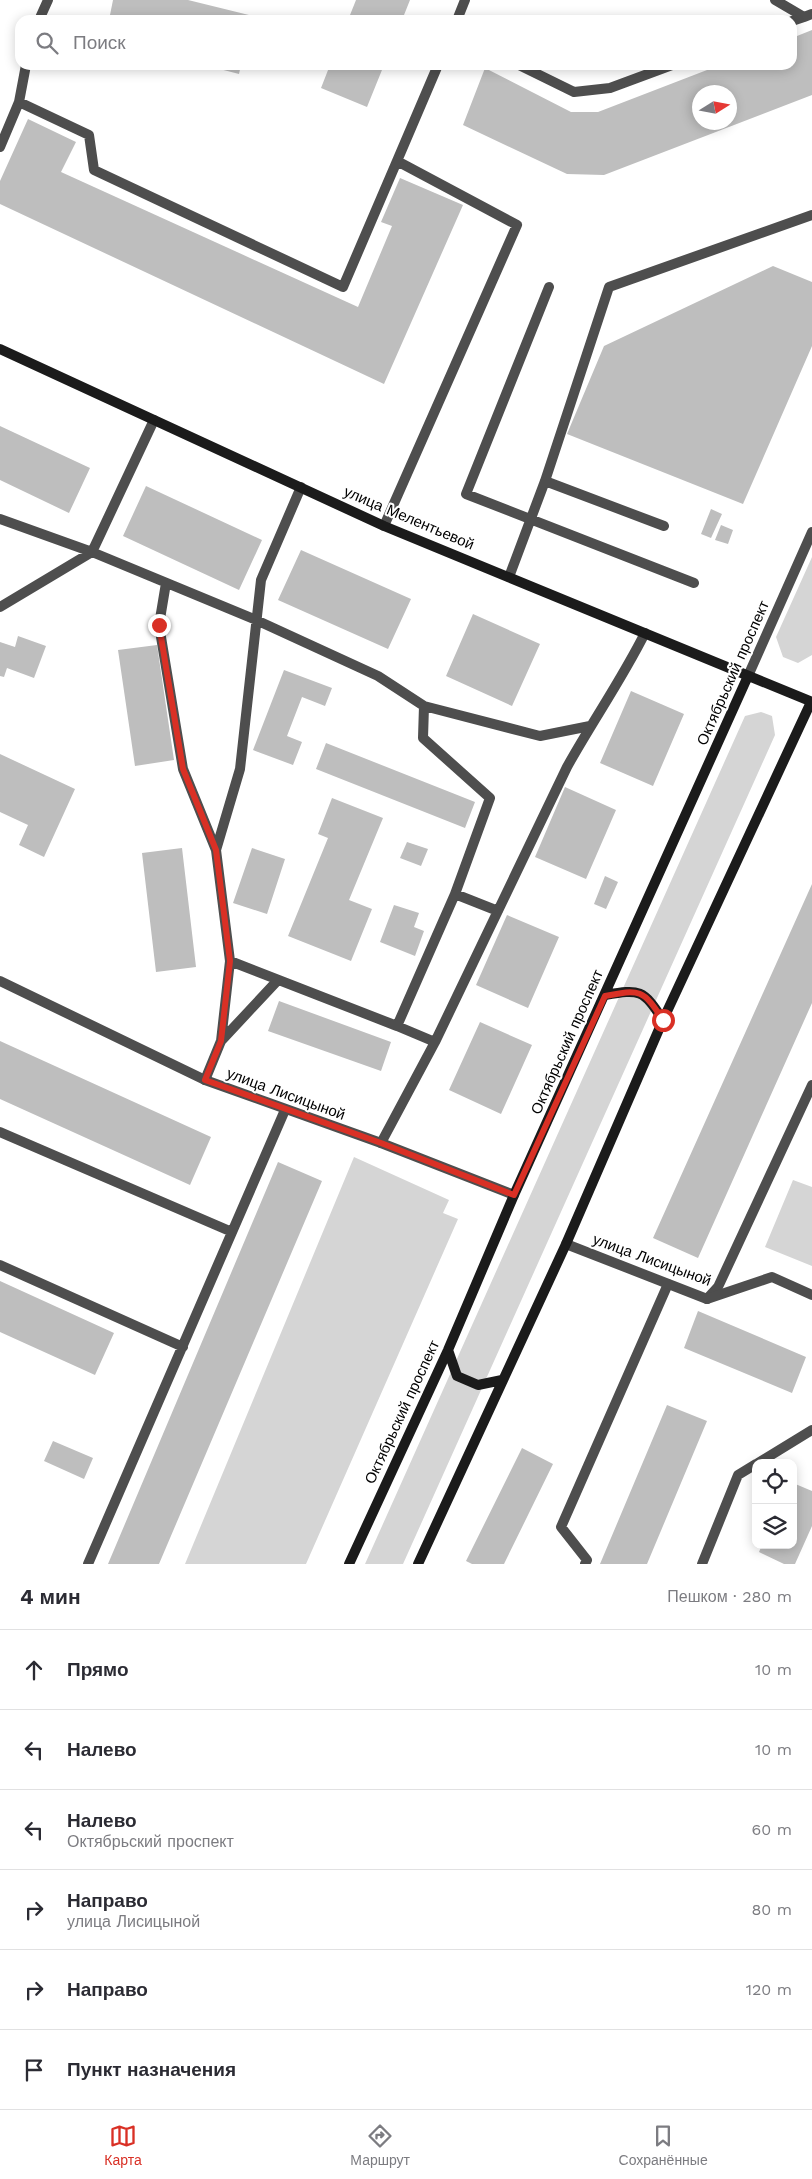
<!DOCTYPE html>
<html lang="ru">
<meta charset="utf-8">
<style>
body{margin:0;font-family:"Work Sans",sans-serif;background:#f2f2f3;color:#2b2b33}
.controls{position:absolute;right:15px;bottom:15px;display:grid;overflow:hidden;border-radius:10px;box-shadow:0 2px 12px #0003}
.controls button{width:45px;height:45px;display:grid;place-items:center;padding:0;border:0;border-bottom:1px solid #e1e1e2;background:#fff;color:#2b2b33;font:25px sans-serif}
.compass{position:absolute;left:692px;top:85px;width:45px;height:45px;border-radius:50%;background:#fff;box-shadow:0 2px 12px #0003;rotate:79deg}
.stop{position:absolute;width:15px;height:15px;margin:-11px;border:4px solid #d93025;border-radius:50%;background:#fff}
.stop.end{background:#d93025;border-color:#fff;box-shadow:0 1px 5px #0008}
.list{margin:0;padding:0;list-style:none}
h2{display:flex;justify-content:space-between;align-items:center;height:65px;margin:0;padding:0 20px;font-size:21px}
h2 small{font-size:16px;font-weight:400;color:#7c7c81}
.list li{display:grid;grid-template-columns:32px 1fr auto;gap:15px;align-items:center;box-sizing:border-box;height:80px;padding:0 20px;border-top:1px solid #e1e1e2}
.list b{display:block;font-size:19px;white-space:nowrap}
.list p{margin:0;font-size:16px;white-space:nowrap;color:#7c7c81}
.list em{font-size:16px;font-style:normal;color:#7c7c81}
.icon{flex:none;width:28px;height:28px;fill:none;stroke:currentColor;stroke-width:2;stroke-linecap:round;stroke-linejoin:round}
.map{position:relative;flex:none;width:812px;height:1564px;overflow:hidden}
.search{position:absolute;background:#fff;box-shadow:0 2px 12px #0003;left:15px;right:15px;top:15px;height:55px;display:flex;align-items:center;gap:12px;box-sizing:border-box;padding:0 18px;border-radius:15px;color:#7c7c81;font-size:19px}
.sheet{height:545px;background:#fff}
nav{display:flex;justify-content:space-around;align-items:center;box-sizing:border-box;height:70px;border-top:1px solid #e1e1e2;background:#fff;font-size:14px;color:#7c7c81}
nav a{display:grid;justify-items:center;gap:2px}
nav .on{color:#d93025}
.map>svg:first-child{display:block}
</style>
<div class="map">
<svg width="812" height="1564" viewBox="0 0 812 1564">
<rect width="100%" height="100%" fill="#fff"/>
<!-- green -->
<path fill="#d5d5d5" d="M812 557V655L798 663 783 657 776 637Z
M761 712 772 716 775 735 403 1564H365L745 716Z
M354 1157 449 1200 443 1213 458 1219 306 1564H185Z
M793 1180 812 1187V1266L765 1247Z"/>
<!-- building -->
<path fill="#bebebe" fill-rule="evenodd" d="M113 0H188L253 16 252 20H109Z
M356 0H410L402 20H348Z
M812 30V95L604 175 567 174 463 125 485 68 571 112H598L720 65H792V38ZM700 92H730V122H700Z
M204 65H241L239 74Z
M330 65H384L367 107 321 88Z
M28 119 76 142 61 172 358 307 392 226 381 222 400 178 463 205 384 384 0 204V181Z
M773 266 812 282V346L743 504 567 434 604 346Z
M0 426 90 468 69 513 0 480Z
M146 486 262 540 239 590 123 536Z
M711 509 722 514 711 538 701 534Z
M721 525 733 530 728 544 715 540Z
M301 550 411 599 388 649 278 600Z
M473 614 540 644 512 706 446 676Z
M18 636 46 646 34 678 7 668 4 677 0 676V642L15 647Z
M157 645 174 760 135 766 118 650Z
M284 670 332 688 325 706 302 697 287 736 302 742 293 765 253 750Z
M631 691 684 714 653 786 600 763Z
M326 743 475 802 465 828 316 769Z
M0 754 75 789 44 857 19 845 28 825 0 812Z
M565 787 616 810 586 879 535 857Z
M332 798 383 818 349 900 372 909 351 961 288 936 328 838 318 834Z
M407 842 428 849 421 866 400 858Z
M182 848 196 967 156 972 142 853Z
M252 848 285 859 267 914 233 903Z
M605 876 618 882 606 909 594 904Z
M812 884V1003L698 1258 653 1238Z
M394 905 419 913 414 927 424 931 415 956 380 942Z
M507 915 559 937 528 1008 476 985Z
M279 1001 391 1042 381 1071 268 1031Z
M480 1022 532 1045 501 1114 449 1090Z
M0 1041 211 1137 190 1185 0 1099Z
M278 1162 322 1181 159 1564H108Z
M0 1281 114 1333 95 1375 0 1332Z
M698 1311 806 1357 792 1393 684 1348Z
M667 1405 707 1421 647 1564H600Z
M53 1441 93 1458 84 1479 44 1461Z
M522 1448 553 1464 504 1564H472L466 1561Z
M793 1483 812 1491V1526L795 1564H784L759 1552 762 1545H793Z"/>
<g fill="none" stroke-linecap="round" stroke-linejoin="round">
<!-- service -->
<path stroke="#4e4e4e" stroke-width="10" d="M775 0 804 17 812 14
M39 20 48 0
M457 20 465 0
M792 21 804 17
M519 65 574 92 610 88 672 65
M19 102 26 65
M0 147 19 102 89 135 94 170 343 287 397 161 517 225 384 526
M397 161 438 65
M549 287 466 494 694 583
M545 481 664 526
M301 487 261 580 240 769 216 850 230 961 397 1026
M0 519 92 552 154 420
M509 577 545 481 609 287 812 215
M166 583 159 625 183 769 216 850
M0 607 92 552 256 620 378 676 424 706 540 736 590 726
M424 706 423 738 490 798 455 894 498 911
M221 1041 278 980
M435 1042 397 1026 455 894
M205 1080 221 1041 230 961
M0 1132 232 1232
M381 1143 435 1042 567 767C592 722 622 679 645 633
M0 1265 183 1347
M707 1299 718 1287 812 1085
M758 1463 812 1430
M88 1564 285 1110
M585 1564 587 1560 561 1527 668 1284
M702 1564 738 1475 756 1464"/>
<!-- minor -->
<path stroke="#4e4e4e" stroke-width="10" d="M748 676 812 532
M0 981 205 1080 381 1143 514 1195
M566 1244 707 1299 772 1277 812 1295"/>
<!-- secondary -->
<path stroke="#1b1b1b" stroke-width="10" d="M0 349 384 526 812 702
M605 995C640 989 643 989 663 1020
M448 1350 457 1376 478 1385 502 1380
M349 1564 448 1350 514 1195 748 676
M418 1564 566 1244 663 1020 811 702"/>
</g>
<g fill="none" stroke-linecap="round" stroke-linejoin="round">
<!-- route -->
<path stroke="#d93025" stroke-width="6" d="M159 625 183 769 216 850 230 961 221 1041 205 1080 381 1143 514 1195 605 996C640 989 643 989 663 1020"/>
</g>
<g text-anchor="middle" dominant-baseline="central" stroke-width="4" stroke-linejoin="round" paint-order="stroke">
<!-- street labels -->
<g font-size="15" fill="#000" stroke="#fff">
<text transform="translate(409 518) rotate(23)">улица Мелентьевой</text>
<text transform="translate(733 673) rotate(-66)">Октябрьский проспект</text>
<text transform="translate(567 1042) rotate(-66)">Октябрьский проспект</text>
<text transform="translate(286 1094) rotate(20)">улица Лисицыной</text>
<text transform="translate(652 1260) rotate(20)">улица Лисицыной</text>
<text transform="translate(402 1412) rotate(-65)">Октябрьский проспект</text>
</g>
</g>
</svg>
<div class="controls">
<button><svg class="icon" aria-label="locate" viewBox="0 0 24 24"><circle cx="12" cy="12" r="6"/><path d="M12 2v4M12 18v4M2 12h4M18 12h4"/></svg></button>
<button><svg class="icon" aria-label="layers" viewBox="0 0 24 24"><path d="M12 4l9 5-9 5-9-5zM3 14l9 5 9-5"/></svg></button>
</div>
<svg class="compass" viewBox="-18 -18 36 36"><path d="M0-13l5 13h-10z" fill="#e53935"/><path d="M0 13l5-13h-10z" fill="#7c7c81"/></svg>
<div class="stop" style="left:663px;top:1020px"></div>
<div class="stop end" style="left:159px;top:625px"></div>
<div class="search"><svg class="icon" aria-label="search" viewBox="0 0 24 24"><circle cx="10" cy="10" r="6"/><path d="M15 15l6 6"/></svg>Поиск</div>
</div>
<section class="sheet">
<h2>4 мин<small>Пешком · 280 m</small></h2>
<ul class="list">
<li><svg class="icon" aria-label="ahead" viewBox="0 0 24 24"><path d="M12 20V5M6 11l6-6 6 6"/></svg><div><b>Прямо</b></div><em>10 m</em></li>
<li><svg class="icon" aria-label="left" viewBox="0 0 24 24"><path d="M17 20v-9H6M10 6l-5 5 5 5"/></svg><div><b>Налево</b></div><em>10 m</em></li>
<li><svg class="icon" aria-label="left" viewBox="0 0 24 24"><path d="M17 20v-9H6M10 6l-5 5 5 5"/></svg><div><b>Налево</b><p>Октябрьский проспект</p></div><em>60 m</em></li>
<li><svg class="icon" aria-label="right" viewBox="0 0 24 24"><path d="M7 20v-9h11M14 6l5 5-5 5"/></svg><div><b>Направо</b><p>улица Лисицыной</p></div><em>80 m</em></li>
<li><svg class="icon" aria-label="right" viewBox="0 0 24 24"><path d="M7 20v-9h11M14 6l5 5-5 5"/></svg><div><b>Направо</b></div><em>120 m</em></li>
<li><svg class="icon" aria-label="arrive" viewBox="0 0 24 24"><path d="M6 21V4h12l-3 4 3 4H6"/></svg><div><b>Пункт назначения</b></div></li>
</ul>
</section>
<nav>
<a class="on"><svg class="icon" aria-label="map" viewBox="0 0 24 24"><path d="M3 6l6-2 6 2 6-2v14l-6 2-6-2-6 2zM9 4v14M15 6v14"/></svg>Карта</a>
<a><svg class="icon" aria-label="directions" viewBox="0 0 24 24"><path d="M12 3l9 9-9 9-9-9zM9 14v-3h6M13 9l2 2-2 2"/></svg>Маршрут</a>
<a><svg class="icon" aria-label="saved" viewBox="0 0 24 24"><path d="M7 4h10v16l-5-4-5 4z"/></svg>Сохранённые</a>
</nav>
